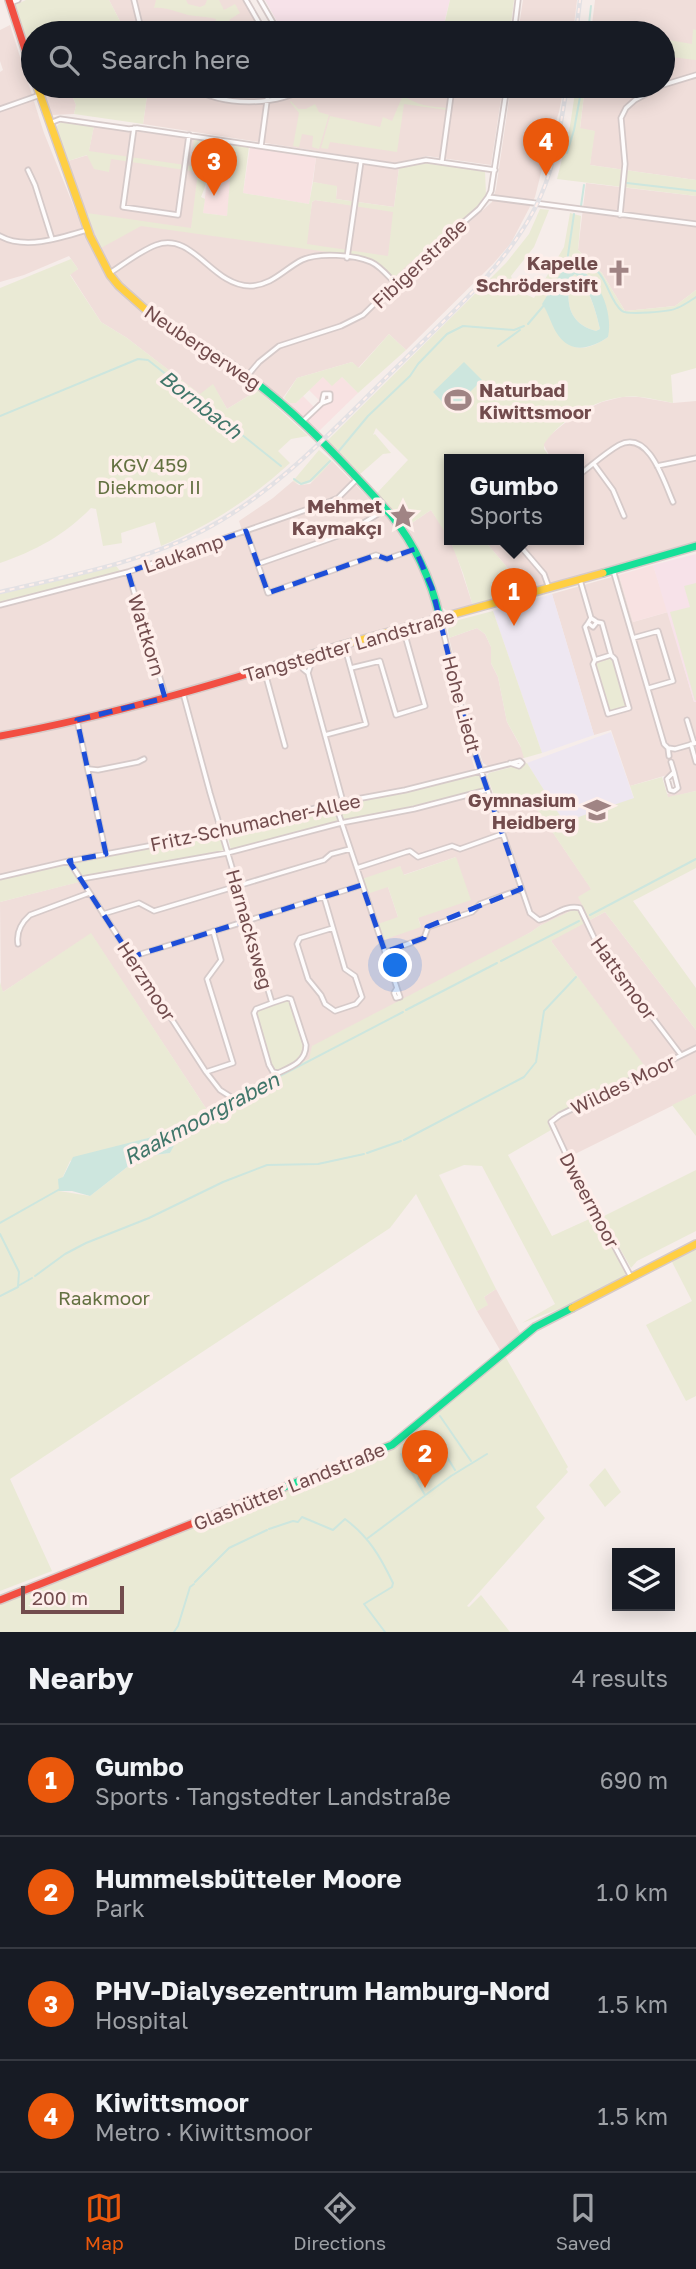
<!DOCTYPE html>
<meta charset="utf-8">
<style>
body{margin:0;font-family:"Golos Text",sans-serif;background:#242831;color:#f1f3f6}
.controls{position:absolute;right:21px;bottom:21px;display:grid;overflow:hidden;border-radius:0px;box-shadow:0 4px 18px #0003}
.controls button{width:63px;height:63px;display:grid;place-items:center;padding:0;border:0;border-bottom:2px solid #363941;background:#171b24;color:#f1f3f6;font:35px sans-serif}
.scale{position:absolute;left:21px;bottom:18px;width:103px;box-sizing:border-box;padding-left:7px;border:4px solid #724c4d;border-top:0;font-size:19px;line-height:24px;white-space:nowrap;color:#724c4d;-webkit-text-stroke:5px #feefeb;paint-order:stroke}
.you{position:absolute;left:396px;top:966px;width:24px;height:24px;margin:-18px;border:5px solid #fff;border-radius:50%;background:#1a73e8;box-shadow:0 0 0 10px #1a73e833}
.badge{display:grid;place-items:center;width:46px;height:46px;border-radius:50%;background:#ea580c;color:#fff;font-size:23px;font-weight:700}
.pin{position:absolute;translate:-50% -58px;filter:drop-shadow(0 2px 4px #0008)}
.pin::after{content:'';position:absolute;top:37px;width:24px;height:21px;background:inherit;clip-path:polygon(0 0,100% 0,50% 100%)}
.popup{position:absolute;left:444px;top:454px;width:140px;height:91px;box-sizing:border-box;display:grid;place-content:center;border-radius:0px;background:#171b24;filter:drop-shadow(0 2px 5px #0005);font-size:23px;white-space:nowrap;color:#9ea1a6}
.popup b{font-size:26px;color:#f1f3f6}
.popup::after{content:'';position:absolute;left:50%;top:100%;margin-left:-14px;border:14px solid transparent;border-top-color:#171b24}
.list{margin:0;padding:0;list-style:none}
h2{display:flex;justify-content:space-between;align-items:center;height:91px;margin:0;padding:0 28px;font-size:30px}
h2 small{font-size:23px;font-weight:400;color:#9ea1a6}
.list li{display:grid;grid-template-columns:46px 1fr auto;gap:21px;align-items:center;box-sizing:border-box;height:112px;padding:0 28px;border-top:2px solid #363941}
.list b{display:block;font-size:26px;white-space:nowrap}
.list p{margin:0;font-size:23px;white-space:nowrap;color:#9ea1a6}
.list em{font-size:23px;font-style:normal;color:#9ea1a6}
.icon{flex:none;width:38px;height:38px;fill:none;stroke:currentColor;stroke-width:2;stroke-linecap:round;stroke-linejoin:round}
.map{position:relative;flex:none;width:696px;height:1632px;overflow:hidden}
.search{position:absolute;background:#171b24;box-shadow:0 4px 18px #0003;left:21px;right:21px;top:21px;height:77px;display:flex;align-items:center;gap:18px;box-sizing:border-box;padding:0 24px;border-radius:38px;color:#9ea1a6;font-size:26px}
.sheet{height:539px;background:#171b24}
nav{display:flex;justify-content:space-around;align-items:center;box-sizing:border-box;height:98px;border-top:2px solid #363941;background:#171b24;font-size:19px;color:#9ea1a6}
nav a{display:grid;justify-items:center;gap:4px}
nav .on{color:#ea580c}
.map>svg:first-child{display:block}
</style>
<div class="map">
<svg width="696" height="1632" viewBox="0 0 696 1632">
<rect width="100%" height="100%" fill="#f6edea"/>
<!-- residential -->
<path fill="#f0deda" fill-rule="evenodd" d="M109 0H245L264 33H102L100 29 106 26 119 30 122 25Z
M523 0H577L573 33H518Z
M595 0H696V180L590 165 594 131 580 129 585 86H663V33H591Z
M10 25 44 133 78 217 151 226 87 215 68 161 88 155 94 126 204 140 191 231 306 244 312 202 315 200 394 211 389 256 412 259 419 267 492 202 496 189 511 86H564L559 112 547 149 535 197 511 243 493 264 406 350 389 334 358 368 352 362 297 378 277 406 258 390 227 409 213 385 201 395 127 338 101 322 70 274 78 269 69 256 24 275 0 282V72L3 70 0 61V30Z
M68 86 76 105 74 114 51 115 44 94Z
M129 86H379L386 88 387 86H503L491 165 427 156 395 163 143 124 147 96 144 91Z
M316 158 399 168 394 207 336 199 337 187 313 182Z
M586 183 696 196V290L675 306 625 311 602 273 578 250Z
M622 397H639L673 403 696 401V543L515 594 506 566 484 540H579V460H552L543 444 549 436 576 414 602 402Z
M332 461 386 516 412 552 420 569 427 585 474 755 472 759 475 769 402 789 326 802 227 827 50 862 0 875V603L121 572 242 530 239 521 273 498 293 481 299 485 310 484Z
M431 510 444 529 455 551 473 606 448 612 442 607 427 563 406 527Z
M619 575 633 622 668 612 694 702H696V791L668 798 667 794 679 790 674 773 630 786 611 730 594 735 552 594Z
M477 628 485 634 491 647V663L498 677 507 722 524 753V758L488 766 483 763 472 730 449 638Z
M483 793 528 796 592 890 590 920 605 912 696 1030V1094L569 1157 552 1122 649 1073 551 941 574 909 548 923 541 925 531 932 309 1059 207 1110 91 934 3 992 1 989 0 902 86 880 231 854 338 825 397 815ZM456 857 418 918 421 926 398 917 388 887 400 866 403 875Z
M496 1289 520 1333 500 1350 477 1311 487 1305 484 1297Z"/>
<!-- commercial -->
<path fill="#f8e2e2" d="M235 145 227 216 203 213 210 157 204 155Z
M250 147 316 158 309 204 243 193Z
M323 377H342L358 393 318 432 289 403H296L303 396 314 407 319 400 309 390Z
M653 565 668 612 633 622 619 575Z"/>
<!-- education -->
<path fill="#eee7f1" d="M552 594 594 735 542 753 493 611Z
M611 732 657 866 601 883 527 763Z"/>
<!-- medical -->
<path fill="#f7e2e9" d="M265 0H450L445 19 448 28 469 33H286L283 32Z
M696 554V702H694L653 565Z"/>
<!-- green -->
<path fill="#eaead5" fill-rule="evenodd" d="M26 0H109L122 25 120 30 105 26 100 29 102 33H33V62L15 5Z
M156 0H186L188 4 200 7 205 5 207 0H219L224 10 235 4 240 13 229 20 237 33H213L216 19C206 16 197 17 188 15 176 12 166 7 154 8Z
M450 0H514L510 33H469L448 29 443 30Z
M693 29 696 30V60L671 57 672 47 663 46V39L692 44Z
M41 86H129L144 91 147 96 143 124 74 114 76 105 68 86 44 94Z
M576 86H585L580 128 595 131 590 165 696 180V196L557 179 570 126Z
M403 95C415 105 431 107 448 108L447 110 404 104 397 152 330 142 328 149 321 148 330 116 380 127 383 117 392 121Z
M291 101 298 109H306L315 104 319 112 329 115 319 149 312 147 313 136 302 134 299 147 293 146 299 113 290 102Z
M61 122 94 126 89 151 199 167 201 153 193 151 194 138 249 146 243 193 309 204 313 182 337 186 336 199 394 207 399 168 422 161 485 171 486 195C463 228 424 247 396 276H392L371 258 141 226 101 248 87 213 191 228 198 172 111 159 109 172 94 169 87 155 68 161 55 128ZM212 153 232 155 227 216 203 213 205 199 201 197C207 184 209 170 212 153ZM315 200 393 212 388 256 307 244 312 202Z
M540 209 549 210 534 247 511 276 516 290 534 298 564 247 570 213 581 216 578 250 602 273 625 311 675 306 696 290V368L671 375 673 403C662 401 651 398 640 397 605 393 563 416 544 444V449L552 460H449V539L431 510 406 527 377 493 408 460 376 428 373 435 375 434 391 453 383 454 359 475 327 441 506 263 529 234ZM567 263 580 266 608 337C570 363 560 338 544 305Z
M71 259 78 269 70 275 101 322 127 338 200 394 213 384 227 409 258 390 308 436 291 439 278 451 290 463C252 498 209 526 161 546L155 522 121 533 122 543 103 546 96 509 91 508C65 535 35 551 0 563V288Z
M575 274C589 287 596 311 600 329L596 331C568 323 566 303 570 278Z
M389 334 406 350 358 393 342 377 332 386 323 377 296 403H289L284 398 297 378 352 362 359 368Z
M319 450 332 461C321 472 310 492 293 481Z
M450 540H484L506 566 515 594 473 606 463 573Z
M116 566 121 572 0 603V594Z
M696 583V700L695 701 670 612 690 607 684 586Z
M493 611 542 753 524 758 520 745 507 722 498 677 491 663V647L485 634 477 628 449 638 448 630 451 622Z
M611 658 614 659 627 704C623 709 614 712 608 710L595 664Z
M527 763 564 822 634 798 630 786 662 777 668 797 696 791V868L633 901 696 988V1030L605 912 590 920 578 897 591 889 528 796 494 795 487 776 489 773Z
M478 774 481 776 485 790 343 821 339 805 410 791Z
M334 806 339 821 231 850 227 833Z
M221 833 225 850 82 877 74 863Z
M456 857 471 900 418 918 421 927 383 940 378 924 398 917 388 887 367 894 362 879 400 866 404 875Z
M66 864 79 882 0 902V880Z
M574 909 578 911 585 923 551 941 647 1069 552 1116 548 1124 551 1130 508 1155 552 1236 596 1216 622 1267 625 1268V1276L572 1304 522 1323 555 1304 482 1166 464 1165 439 1175 496 1289 484 1297 488 1305 477 1311 416 1194 390 1228 10 1479 52 1571 0 1591V982L3 992 91 933 207 1110 309 1059 312 1046 531 932C543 922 560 917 574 909ZM189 1122 174 1139 170 1153 140 1157 90 1196 59 1191 60 1183 70 1161 148 1138Z
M287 1000 292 1004 304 1045 301 1059 276 1071 272 1066 255 1012 259 1009Z
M696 1094V1136L672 1105Z
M696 1170V1231L637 1261 631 1268 602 1217Z
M696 1247V1396L686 1401 646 1325 692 1301 671 1260Z
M505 1356 568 1467 566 1469 568 1472 536 1507 545 1518 467 1606 469 1607 481 1595 510 1632H0V1602L248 1507 399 1444Z
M605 1468 621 1492 605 1507 589 1485Z"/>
<!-- water -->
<path fill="#cde6de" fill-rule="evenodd" d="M567 263C596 271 614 308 608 337 592 348 572 355 558 335 551 325 549 313 542 304ZM575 274C589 286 596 311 600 329L596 331C568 323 566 303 570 278Z
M464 362 482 380 451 411 433 392Z
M190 1122V1131L177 1140 170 1153 140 1157 90 1196 72 1191H59L58 1179 63 1177 73 1157 148 1138Z"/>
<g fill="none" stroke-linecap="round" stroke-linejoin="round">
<!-- stream -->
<path stroke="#cde6de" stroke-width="2" d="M588 33 591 6
M567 153 574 130 582 86
M627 183 696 191
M581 206 584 185
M567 262 574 214
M585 263C608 271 607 299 622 311 627 315 670 312 677 308 683 306 690 301 696 297
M528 324 545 304
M498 346 520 330
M0 416 138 359 148 360 281 466
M338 452 368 416 410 376 418 364 447 334 463 326 514 330 524 326
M294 479 301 484 310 481 330 461
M590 915 696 859
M501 961 579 921
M406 1010 497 963
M190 1123 403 1012
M404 1140 524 1077 536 1062 544 1011 576 977
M367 1153 401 1141
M0 1223 60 1189
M0 1234 19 1272 18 1287 0 1296
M35 1276 65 1254 86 1243 149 1218 223 1182 267 1165 318 1164 364 1154
M18 1286 32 1278
M440 1416 471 1461
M431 1431 455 1470
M401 1454 425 1495
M418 1479 425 1464
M269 1529 293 1521 298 1522 302 1517 333 1530 345 1519C369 1537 380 1556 393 1583L392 1587 364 1604 385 1632
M368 1538 451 1476 487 1454
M195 1582 229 1548 267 1530
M174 1632 178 1626 190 1587 194 1584
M695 1632H696"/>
<!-- street casing -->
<g stroke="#d6cac9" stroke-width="7">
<path id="street" d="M134 0 142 33
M246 0 265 33
M260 0 279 33
M10 3 18 0
M514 33 518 0
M663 85 696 75
M189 86C223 107 275 107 310 86
M383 86 403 94
M643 86 647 92
M442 87 466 90
M0 109 40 95
M50 123 60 119 129 129 137 128 395 166 426 160 495 170
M134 128 123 207 178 215 189 135
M261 146 269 86
M442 161 452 88
M28 170 35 185 52 239
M488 197 696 224
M620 215 625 164 621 118 626 108 635 100 661 86
M0 236C25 250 61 238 87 230
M347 258 361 161
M110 273C124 264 140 251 156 245 193 231 212 286 250 286 273 285 284 269 302 260 319 252 354 255 371 262 380 266 388 276 395 283
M248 375 259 362 279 346 341 326 363 315 413 266 479 209 488 197 491 191 507 86
M302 422 322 403 330 400V394H324L322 403
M594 464 613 490 624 516
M657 466 696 458
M579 475C592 465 605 453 619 445 649 429 664 482 673 502
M246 531 268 593 376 555 387 559 415 549
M515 540 544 574 549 588
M258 564 349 532 386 509
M613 570 664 744 668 748 675 749 696 743
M128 572 166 698
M580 580 591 618 588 623 593 627 597 622 591 618
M0 605 128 572 331 501 338 498 357 479
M440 618 466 727 530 913 539 920C553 917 565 904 580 908L597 944 681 1055
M588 623 585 627 595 660 593 664 608 714 629 708 615 659 611 655 602 623 597 622
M633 638 658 631 673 681 649 688
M307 655 310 667 308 673
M300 657 303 669 308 673 343 802
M595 660 611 655
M351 668 380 661 396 715 425 706 403 628
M264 669 285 746
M183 693 210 793 272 1003 256 1009 254 1013 269 1065 273 1072 278 1073C291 1067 306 1062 306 1045L291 999 287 998 272 1003
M77 720 106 854
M687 720 694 743
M325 735 366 724 344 644
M691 744 696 762
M668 748 669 756
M671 762 674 772 667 779 670 790 674 791 678 788 674 772
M89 769 98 770 138 762 144 759
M335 803 397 988 394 993 396 998 400 997 397 988
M69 861 206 1072 220 1090 231 1097
M357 868 406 852 410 851 418 857 452 846 460 849 502 834
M0 877 69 861 222 832 335 803 405 790 520 761 522 763 519 766 510 763
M81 879 227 853 341 823 414 809 487 790
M324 897 345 969 355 976 362 997 356 1004 335 1011 325 1004 321 995 308 979 297 944 300 938 333 928
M103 914 139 903 154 911 324 860 331 854 350 849
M18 944C16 932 21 923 30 915L89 893
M386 952 424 938 428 927 472 912 480 904 521 889
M131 957 362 885
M206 1072 233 1063 207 979 221 960 213 931
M631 1277 571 1165 551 1122 560 1115 696 1048"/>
</g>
<!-- fast casing -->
<g stroke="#d6cac8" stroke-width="10">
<path id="fast" d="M210 351C280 393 337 455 391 515 416 546 431 579 440 618
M603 573 696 546
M264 1495 392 1445 535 1327 572 1308"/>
</g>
<!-- slow casing -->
<g stroke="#d6cac8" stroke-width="10">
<path id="slow" d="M37 86 90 236 110 275 119 286 146 310 210 351
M342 645 603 573
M572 1308 696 1244"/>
</g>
<!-- jam casing -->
<g stroke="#d6cac8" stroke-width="10">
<path id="jam" d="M9 0 33 74
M0 736C116 715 229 680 342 645
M0 1600 264 1495"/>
</g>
<!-- street -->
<use href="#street" stroke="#fefcfc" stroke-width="3.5"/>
<!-- fast -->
<use href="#fast" stroke="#16e098" stroke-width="7"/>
<!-- slow -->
<use href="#slow" stroke="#ffcf43" stroke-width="7"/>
<!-- jam -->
<use href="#jam" stroke="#f24e42" stroke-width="7"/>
<!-- rail casing -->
<g stroke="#e3e1e4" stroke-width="4.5">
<path id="rail" d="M576 33 580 0
M0 592C68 576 140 563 202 531 281 490 341 421 404 360 451 313 504 268 535 208 555 170 560 127 567 86"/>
</g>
<!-- rail -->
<use href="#rail" stroke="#feefeb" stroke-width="2" stroke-dasharray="5" stroke-linecap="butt"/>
</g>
<!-- marked area -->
<path fill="none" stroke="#1d4ed8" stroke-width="5" stroke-dasharray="14 9" stroke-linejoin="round" d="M246 531 268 593 376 555 387 559 415 549 432 588 466 727 521 889 427 927 424 938 385 952 362 885 131 957 69 861 106 854 77 720 165 698 128 572Z"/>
<!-- icons -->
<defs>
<g id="church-bare" transform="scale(2.1)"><path d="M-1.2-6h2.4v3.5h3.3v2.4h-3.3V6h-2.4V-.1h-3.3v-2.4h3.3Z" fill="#a08484" stroke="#feefeb" stroke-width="2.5" paint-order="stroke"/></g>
<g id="stadium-bare" transform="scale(2.1)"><path d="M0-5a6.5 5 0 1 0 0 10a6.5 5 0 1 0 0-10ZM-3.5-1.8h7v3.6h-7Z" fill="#a08484" stroke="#feefeb" stroke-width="2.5" paint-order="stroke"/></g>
<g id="sight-bare" transform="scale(2.1)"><path d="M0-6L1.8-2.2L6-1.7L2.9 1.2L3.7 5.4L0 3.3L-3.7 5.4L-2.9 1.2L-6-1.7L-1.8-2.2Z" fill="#a08484" stroke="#feefeb" stroke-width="2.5" paint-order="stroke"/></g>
<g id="school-bare" transform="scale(2.1)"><path d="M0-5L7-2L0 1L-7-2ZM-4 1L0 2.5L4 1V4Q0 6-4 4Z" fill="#a08484" stroke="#feefeb" stroke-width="2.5" paint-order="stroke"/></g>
</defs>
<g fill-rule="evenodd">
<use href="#church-bare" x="619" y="273"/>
<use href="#stadium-bare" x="458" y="400"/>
<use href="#sight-bare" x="403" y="516"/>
<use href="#school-bare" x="597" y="810"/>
</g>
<g text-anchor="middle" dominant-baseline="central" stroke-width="7" stroke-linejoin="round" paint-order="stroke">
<!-- poi labels -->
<g font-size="19" font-weight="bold" fill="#724c4d" stroke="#feefeb" text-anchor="end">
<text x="598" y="262">Kapelle<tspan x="598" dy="22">Schröderstift</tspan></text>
<text x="479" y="389" text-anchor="start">Naturbad<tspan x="479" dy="22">Kiwittsmoor</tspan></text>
<text x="382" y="505">Mehmet<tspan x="382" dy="22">Kaymakçı</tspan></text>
<text x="576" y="799">Gymnasium<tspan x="576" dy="22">Heidberg</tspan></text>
</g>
<!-- street labels -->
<g font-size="19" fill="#724c4d" stroke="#feefeb">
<text transform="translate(419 263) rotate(-43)">Fibigerstraße</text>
<text transform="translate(203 347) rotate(34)">Neubergerweg</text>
<text transform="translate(183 553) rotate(-19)">Laukamp</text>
<text transform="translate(147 635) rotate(73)">Wattkorn</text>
<text transform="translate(349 645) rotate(-16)">Tangstedter Landstraße</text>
<text transform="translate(462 704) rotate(75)">Hohe Liedt</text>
<text transform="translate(255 822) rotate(-12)">Fritz-Schumacher-Allee</text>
<text transform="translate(250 929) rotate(74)">Harnacksweg</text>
<text transform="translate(624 978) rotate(54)">Hattsmoor</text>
<text transform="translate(147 981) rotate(57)">Herzmoor</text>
<text transform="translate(623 1084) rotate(-26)">Wildes Moor</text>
<text transform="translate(590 1200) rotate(62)">Dweermoor</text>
<text transform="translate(289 1486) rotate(-22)">Glashütter Landstraße</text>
</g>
<!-- park labels -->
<g font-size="19" fill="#637141" stroke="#feefeb">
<text x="149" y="464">KGV 459<tspan x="149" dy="22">Diekmoor II</tspan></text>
<text x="104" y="1297">Raakmoor</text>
</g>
<!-- water labels -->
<g font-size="21" font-style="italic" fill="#40766a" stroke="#feefeb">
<text transform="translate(201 404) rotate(38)">Bornbach</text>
<text transform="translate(201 1118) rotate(-28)">Raakmoorgraben</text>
</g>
</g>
</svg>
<div class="controls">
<button><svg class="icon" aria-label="layers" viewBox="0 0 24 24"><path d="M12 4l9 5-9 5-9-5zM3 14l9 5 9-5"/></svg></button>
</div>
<div class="scale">200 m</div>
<div class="you"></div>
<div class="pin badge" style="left:514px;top:626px">1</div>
<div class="popup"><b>Gumbo</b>Sports</div>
<div class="pin badge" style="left:425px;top:1488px">2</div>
<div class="pin badge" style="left:214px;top:196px">3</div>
<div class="pin badge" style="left:546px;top:176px">4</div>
<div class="search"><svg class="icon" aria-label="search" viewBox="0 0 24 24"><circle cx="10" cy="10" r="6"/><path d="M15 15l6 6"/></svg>Search here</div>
</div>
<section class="sheet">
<h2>Nearby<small>4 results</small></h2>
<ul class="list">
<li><span class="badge">1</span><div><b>Gumbo</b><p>Sports · Tangstedter Landstraße</p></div><em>690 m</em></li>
<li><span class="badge">2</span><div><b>Hummelsbütteler Moore</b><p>Park</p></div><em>1.0 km</em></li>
<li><span class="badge">3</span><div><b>PHV-Dialysezentrum Hamburg-Nord</b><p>Hospital</p></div><em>1.5 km</em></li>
<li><span class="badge">4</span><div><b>Kiwittsmoor</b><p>Metro · Kiwittsmoor</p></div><em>1.5 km</em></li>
</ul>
</section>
<nav>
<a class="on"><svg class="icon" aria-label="map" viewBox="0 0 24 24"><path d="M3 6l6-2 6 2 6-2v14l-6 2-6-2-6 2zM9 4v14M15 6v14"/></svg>Map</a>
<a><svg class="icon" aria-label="directions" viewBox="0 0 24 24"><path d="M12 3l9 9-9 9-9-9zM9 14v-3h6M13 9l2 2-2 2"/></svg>Directions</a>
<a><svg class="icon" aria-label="saved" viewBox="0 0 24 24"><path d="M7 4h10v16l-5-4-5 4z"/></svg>Saved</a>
</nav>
